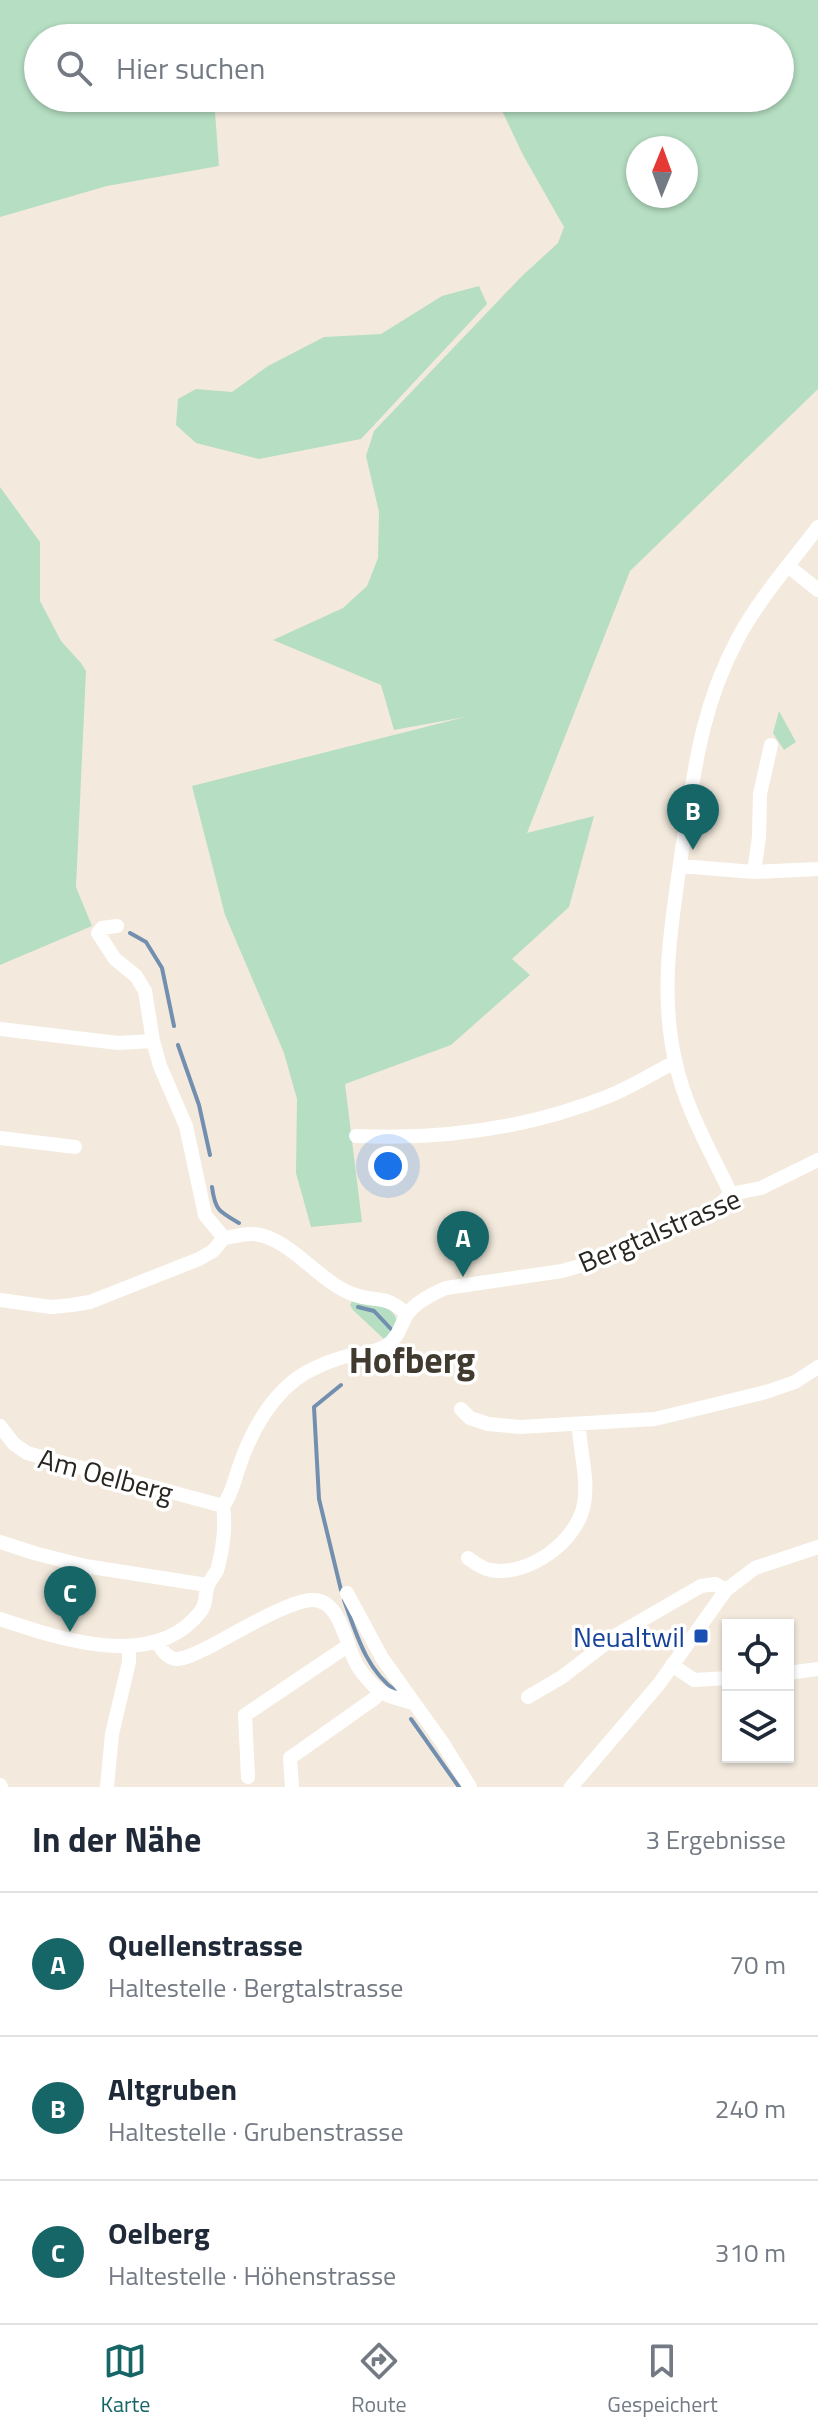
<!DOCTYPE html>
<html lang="de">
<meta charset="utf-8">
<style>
body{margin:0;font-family:"Titillium Web",sans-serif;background:#f2f2f3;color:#1f2937}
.controls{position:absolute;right:24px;bottom:24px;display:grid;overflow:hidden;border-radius:0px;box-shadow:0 2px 6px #0004}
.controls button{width:72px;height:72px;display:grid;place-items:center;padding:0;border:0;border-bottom:2px solid #e0e1e3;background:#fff;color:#1f2937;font:40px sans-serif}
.compass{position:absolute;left:626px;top:136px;width:72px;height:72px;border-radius:50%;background:#fff;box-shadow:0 2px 6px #0004;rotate:1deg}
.you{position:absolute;left:388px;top:1166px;width:28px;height:28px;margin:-20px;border:6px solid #fff;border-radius:50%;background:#1a73e8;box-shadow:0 0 0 12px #1a73e833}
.badge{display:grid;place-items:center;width:52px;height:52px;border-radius:50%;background:#176667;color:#fff;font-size:26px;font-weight:700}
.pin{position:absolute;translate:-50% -66px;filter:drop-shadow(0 2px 4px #0008)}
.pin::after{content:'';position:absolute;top:42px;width:28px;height:24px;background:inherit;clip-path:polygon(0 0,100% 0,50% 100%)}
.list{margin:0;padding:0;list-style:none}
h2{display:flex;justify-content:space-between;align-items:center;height:104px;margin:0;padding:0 32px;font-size:34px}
h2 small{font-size:26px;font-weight:400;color:#747a83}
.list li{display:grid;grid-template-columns:52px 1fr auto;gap:24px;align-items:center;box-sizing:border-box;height:144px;padding:0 32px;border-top:2px solid #e0e1e3}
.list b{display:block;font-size:30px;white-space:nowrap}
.list p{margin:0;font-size:26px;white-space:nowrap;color:#747a83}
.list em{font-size:26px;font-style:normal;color:#747a83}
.icon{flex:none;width:44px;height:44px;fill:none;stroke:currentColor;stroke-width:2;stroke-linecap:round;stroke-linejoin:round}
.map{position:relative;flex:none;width:818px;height:1787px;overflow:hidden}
.search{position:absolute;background:#fff;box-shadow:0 2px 6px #0004;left:24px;right:24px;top:24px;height:88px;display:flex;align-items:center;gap:20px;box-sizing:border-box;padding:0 28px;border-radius:44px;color:#747a83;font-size:30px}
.sheet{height:536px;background:#fff}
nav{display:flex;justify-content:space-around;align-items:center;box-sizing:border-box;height:112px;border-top:2px solid #e0e1e3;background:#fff;font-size:22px;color:#747a83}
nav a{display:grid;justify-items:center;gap:4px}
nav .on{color:#176667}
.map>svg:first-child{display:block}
</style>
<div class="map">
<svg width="818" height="1787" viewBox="0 0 818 1787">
<rect width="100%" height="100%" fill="#f3eadd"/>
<!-- green -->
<path fill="#b5dec2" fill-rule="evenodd" d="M0 0H818V389L630 571 527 833 594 816 569 907 512 959 530 975 451 1045 345 1084 362 1222 311 1227 296 1173 297 1099 284 1053 225 915 192 786 465 717 394 730 381 685 273 640 343 608 367 586 378 558 379 512 366 456 374 431 522 276 558 243 564 227 523 155 496 98H780V38H459L457 35 447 38H38V98H214L219 166 107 186 0 217ZM638 148H686V196H638Z
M479 286 487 304 361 439 259 459 196 443 176 425 178 399 196 389 232 392 268 366 324 337 381 334 442 296Z
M0 487 40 542V601L61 641 81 663 86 671 76 887 92 926 0 965Z
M779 711 796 742 784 750 773 733Z
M352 1301C370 1303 391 1301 397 1321L385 1340 353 1310 350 1305Z"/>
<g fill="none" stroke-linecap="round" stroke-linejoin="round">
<!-- stream -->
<path stroke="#738fb0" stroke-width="4" d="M130 933 146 942 162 968 174 1026
M178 1045 199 1105 210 1155
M212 1187C215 1210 219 1212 239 1223
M358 1307 374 1311 391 1329
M341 1590 319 1499 314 1407 341 1385
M344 1600C356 1633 366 1670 396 1691
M411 1719 459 1787"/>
<!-- minor -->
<path stroke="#fff" stroke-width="14" d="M788 566 818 590
M680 866 754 872 818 869
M754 872 759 837 760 794 771 745
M117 926 102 928 98 933 115 959 136 976 145 991 153 1041 160 1066 186 1126 205 1215 224 1238
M0 1029 118 1043 153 1041
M356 1136C442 1140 529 1128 609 1096 632 1087 653 1073 675 1062
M0 1138 75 1147
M731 1194C710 1150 685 1108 675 1060 659 990 672 920 682 850 694 774 700 710 737 640 758 600 790 564 818 527
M0 1300 51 1307 72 1305 90 1302 199 1259 213 1251 224 1238C234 1237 244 1233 255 1234 289 1238 318 1280 350 1293 375 1304 382 1292 407 1314
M461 1409 470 1418 488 1424 520 1427 655 1419 766 1392 795 1382 818 1367
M0 1426 14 1444 27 1453 223 1506
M0 1542 34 1553 85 1566 207 1585
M468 1558C475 1563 481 1568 490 1570 528 1577 577 1542 584 1504 589 1478 579 1450 579 1424
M347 1593 382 1658 442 1742 470 1787
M0 1619C60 1639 155 1672 201 1611 208 1602 204 1591 209 1583 212 1577 217 1573 218 1567 223 1549 226 1525 223 1506 232 1494 234 1481 239 1467 251 1431 272 1393 305 1373 320 1365 334 1359 351 1355 363 1353 375 1353 386 1346 398 1338 400 1327 406 1316 413 1304 433 1293 446 1288L562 1271 608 1258 710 1213 731 1194 761 1188 818 1160
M158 1643C162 1650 166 1657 175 1659 185 1660 200 1651 209 1647 234 1634 286 1602 311 1600 340 1598 345 1642 355 1661 359 1670 367 1679 374 1686 383 1696 399 1699 413 1703
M672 1665 694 1680 728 1678
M788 1673 818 1669
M528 1697 562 1677 618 1634 701 1586 715 1584 726 1590
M248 1777 245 1715 349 1645
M0 1785 1 1787
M107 1787 112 1734 129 1662V1647
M292 1787 290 1758 375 1698 380 1692
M571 1787 659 1684 726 1590 755 1568 818 1547"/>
</g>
<!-- markers -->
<rect fill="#1a4fb4" stroke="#fff" stroke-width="3" x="693" y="1628" width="16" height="16" rx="4"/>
<g text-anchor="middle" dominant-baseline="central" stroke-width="7" stroke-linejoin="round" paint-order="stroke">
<!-- street labels -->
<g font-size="28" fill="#292621" stroke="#fff">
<text transform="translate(659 1230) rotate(-23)">Bergtalstrasse</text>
<text transform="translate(106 1475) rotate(15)">Am Oelberg</text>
</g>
<!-- transit labels -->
<g font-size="28" fill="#164399" stroke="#fff" text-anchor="end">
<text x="685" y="1636">Neualtwil</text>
</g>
<!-- district labels -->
<g font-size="36" font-weight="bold" fill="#403a2f" stroke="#fff">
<text x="412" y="1359">Hofberg</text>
</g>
</g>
</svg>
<div class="controls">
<button><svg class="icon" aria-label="locate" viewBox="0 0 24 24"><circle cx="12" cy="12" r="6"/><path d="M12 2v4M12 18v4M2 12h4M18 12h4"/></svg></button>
<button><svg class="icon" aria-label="layers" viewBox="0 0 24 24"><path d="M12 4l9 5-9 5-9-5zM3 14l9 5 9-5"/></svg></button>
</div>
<svg class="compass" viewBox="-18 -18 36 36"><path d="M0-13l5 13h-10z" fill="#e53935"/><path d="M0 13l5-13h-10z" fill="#747a83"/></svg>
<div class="you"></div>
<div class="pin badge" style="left:463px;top:1277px">A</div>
<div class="pin badge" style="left:693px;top:850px">B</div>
<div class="pin badge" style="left:70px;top:1632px">C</div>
<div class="search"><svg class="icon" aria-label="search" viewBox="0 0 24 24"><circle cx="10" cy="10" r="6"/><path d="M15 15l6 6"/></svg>Hier suchen</div>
</div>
<section class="sheet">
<h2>In der Nähe<small>3 Ergebnisse</small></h2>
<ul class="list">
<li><span class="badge">A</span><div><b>Quellenstrasse</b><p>Haltestelle · Bergtalstrasse</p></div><em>70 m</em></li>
<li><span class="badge">B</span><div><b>Altgruben</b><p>Haltestelle · Grubenstrasse</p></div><em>240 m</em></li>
<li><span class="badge">C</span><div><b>Oelberg</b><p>Haltestelle · Höhenstrasse</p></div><em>310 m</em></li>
</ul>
</section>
<nav>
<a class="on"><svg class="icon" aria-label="map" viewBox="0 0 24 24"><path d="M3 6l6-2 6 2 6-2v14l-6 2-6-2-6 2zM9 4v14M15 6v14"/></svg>Karte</a>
<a><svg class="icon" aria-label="directions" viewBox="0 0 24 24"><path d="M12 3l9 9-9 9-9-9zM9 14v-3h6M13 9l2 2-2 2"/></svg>Route</a>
<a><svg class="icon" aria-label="saved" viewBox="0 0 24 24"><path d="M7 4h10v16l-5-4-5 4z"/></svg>Gespeichert</a>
</nav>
